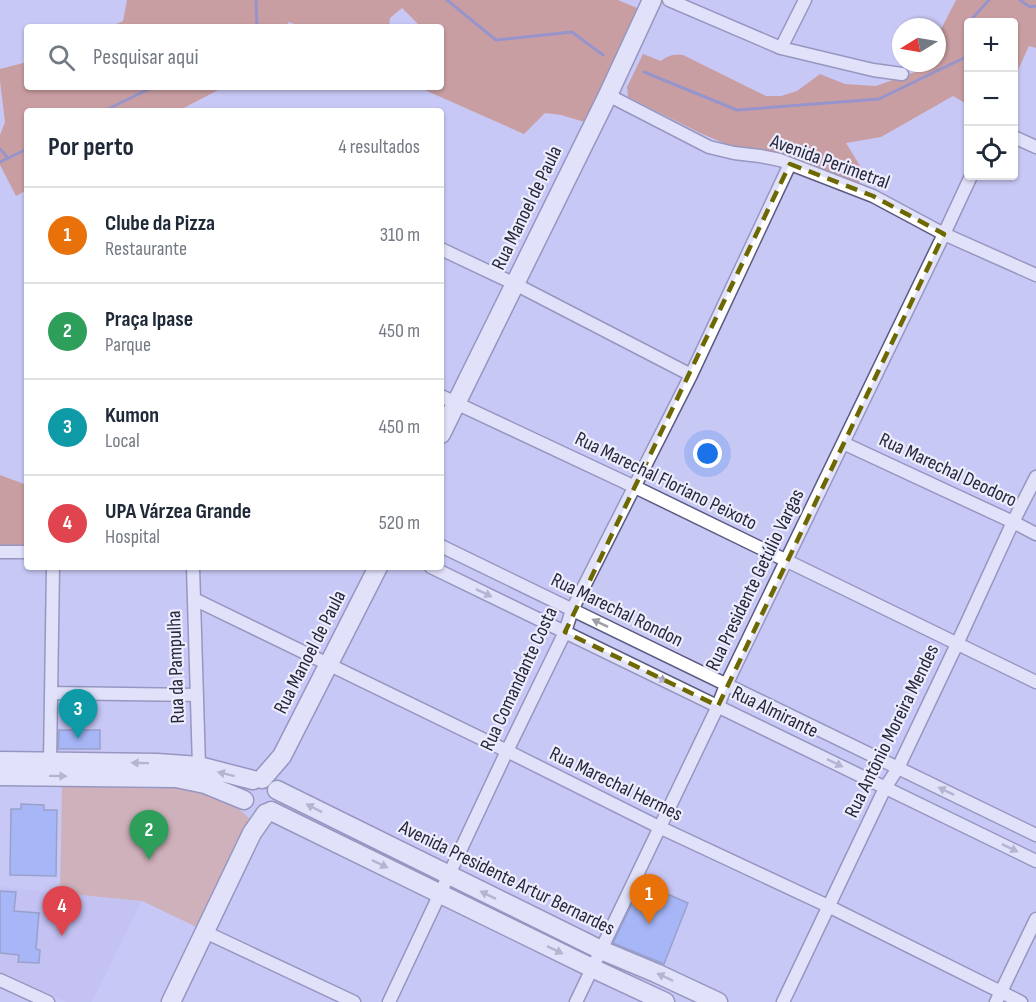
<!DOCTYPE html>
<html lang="pt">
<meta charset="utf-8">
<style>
body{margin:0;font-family:"Sofia Sans Condensed",sans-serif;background:#f2f2f3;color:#1f2937}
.controls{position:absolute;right:18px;top:18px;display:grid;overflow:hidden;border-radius:6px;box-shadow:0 2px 4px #0004}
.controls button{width:54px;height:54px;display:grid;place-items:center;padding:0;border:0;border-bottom:2px solid #e0e1e3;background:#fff;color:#1f2937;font:30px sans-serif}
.compass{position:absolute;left:892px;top:18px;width:54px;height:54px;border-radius:50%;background:#fff;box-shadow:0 2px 4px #0004;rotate:259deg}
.you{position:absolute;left:708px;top:454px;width:21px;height:21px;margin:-15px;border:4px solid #fff;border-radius:50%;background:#1a73e8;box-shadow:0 0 0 9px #1a73e833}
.badge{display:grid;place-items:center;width:39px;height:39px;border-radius:50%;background:#b45309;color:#fff;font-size:20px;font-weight:700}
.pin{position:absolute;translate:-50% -50px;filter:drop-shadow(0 2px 3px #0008)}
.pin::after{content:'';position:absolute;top:32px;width:21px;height:18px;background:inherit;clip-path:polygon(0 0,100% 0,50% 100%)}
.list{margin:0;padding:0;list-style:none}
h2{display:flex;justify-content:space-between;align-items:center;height:78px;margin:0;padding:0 24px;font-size:26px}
h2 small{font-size:20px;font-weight:400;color:#747a83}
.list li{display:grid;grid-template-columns:39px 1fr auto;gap:18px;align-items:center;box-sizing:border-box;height:96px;padding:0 24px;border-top:2px solid #e0e1e3}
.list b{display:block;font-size:22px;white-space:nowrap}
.list p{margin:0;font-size:20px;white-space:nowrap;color:#747a83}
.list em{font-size:20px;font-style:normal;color:#747a83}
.icon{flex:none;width:33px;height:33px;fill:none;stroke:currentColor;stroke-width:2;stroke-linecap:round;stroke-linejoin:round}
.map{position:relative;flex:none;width:1036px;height:1002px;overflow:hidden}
.search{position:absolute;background:#fff;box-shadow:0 2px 4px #0004;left:24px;top:24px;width:420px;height:66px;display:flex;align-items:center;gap:15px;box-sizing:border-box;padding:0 21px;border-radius:6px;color:#747a83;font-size:22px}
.panel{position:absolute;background:#fff;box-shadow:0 2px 4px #0004;left:24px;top:108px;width:420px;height:462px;border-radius:6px}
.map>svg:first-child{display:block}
</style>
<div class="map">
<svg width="1036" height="1002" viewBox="0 0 1036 1002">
<rect width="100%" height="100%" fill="#c8c8f5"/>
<!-- built -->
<path fill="#bcbaef" d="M0 887 142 901 92 1002H66L0 971Z"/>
<!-- green -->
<path fill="#d89474" d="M62 784C89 785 115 787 142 788 154 789 167 787 179 788 206 790 241 802 255 827L203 930 142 901 60 893Z"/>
<!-- forest -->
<path fill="#ca6c3d" d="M127 0H618L642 10 588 123 561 115 545 113 524 134 418 87H441V27H421L402 8 390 18 389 27H303L289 22 284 27H110L123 21Z
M956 0H1036V48L1029 46 1014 79V22H968V98L965 103 953 96 881 137 846 143 862 169 859 187 740 150 700 133 628 97 627 87 643 54 661 61C668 55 674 54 683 55L766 96H781L797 91 820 74 845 84 876 86 915 72 921 63H937V37Z
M27 62V87H224L178 111H27V190L16 196 0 165V135L5 122 0 81V69Z
M0 475 27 485V547H0Z"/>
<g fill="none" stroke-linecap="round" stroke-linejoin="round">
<!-- stream -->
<path stroke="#5c5699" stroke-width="3" d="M256 0 257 27
M447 0 496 40 572 32 603 55
M1020 0 1030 7 1036 6
M970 22V21L989 0
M644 72 737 110 879 99 968 56
M104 111 153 87
M0 149 8 158
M0 162 27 149"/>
</g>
<!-- building -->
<path fill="#7ca1f9" stroke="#607197" stroke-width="1.5" d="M59 730H100V749H58Z
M21 804 44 805V810H57L56 876 10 875 11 809H21Z
M642 883 688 903 664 964 613 943Z
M0 891 16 892 14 911 39 913 36 949 40 950 39 963 18 962 19 955 0 953Z"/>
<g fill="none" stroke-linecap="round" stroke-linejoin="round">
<!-- street casing -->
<g stroke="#5c5a82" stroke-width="15">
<path id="street" d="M669 0 781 48 805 0
M781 48 873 70 902 74
M608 95 709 147 734 153 760 156 780 160 873 196 944 234 1036 275
M1014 137 1036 147
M441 249 515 284 691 375
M441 396 635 487 1036 682
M843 443 1013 522 1036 534
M441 546 1036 835
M0 552H27
M193 567 199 766
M431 567 1036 861
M194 599 507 751 659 827 828 906 1021 1002
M51 693 197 695
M50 761 53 567
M205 932 354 1002
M0 980 48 1002
M389 1002 507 751 565 632 572 610 691 375 790 164
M576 1002 718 706 726 685 944 234 971 176
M783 1002 885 788 898 768 957 644 1013 522 1036 477
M996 1002 1036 919"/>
</g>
<!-- secondary casing -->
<g stroke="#5c5a82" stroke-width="21">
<path id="secondary" d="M441 434 608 95 652 0
M0 761 157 763 199 766 253 780
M0 776 176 778 205 784 244 800
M262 779 282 756 378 567
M277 790 601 950 656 973 718 1002
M271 811 592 968 665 1002
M171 1002 252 833 266 813"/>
</g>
<!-- street -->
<use href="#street" stroke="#fff" stroke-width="12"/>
<!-- secondary -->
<use href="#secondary" stroke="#fff" stroke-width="18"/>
</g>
<!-- one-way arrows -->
<defs><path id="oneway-solid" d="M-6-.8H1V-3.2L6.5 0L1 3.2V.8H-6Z" transform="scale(1.5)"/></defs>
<g fill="#9e9ea6">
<use href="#oneway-solid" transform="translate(484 593) rotate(26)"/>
<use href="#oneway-solid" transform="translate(600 623) rotate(-154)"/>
<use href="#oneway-solid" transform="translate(659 678) rotate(26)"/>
<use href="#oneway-solid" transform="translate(140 763) rotate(-179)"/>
<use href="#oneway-solid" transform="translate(835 763) rotate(26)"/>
<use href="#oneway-solid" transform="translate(226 774) rotate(-166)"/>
<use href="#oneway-solid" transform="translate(58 776) rotate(1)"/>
<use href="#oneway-solid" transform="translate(946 791) rotate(-154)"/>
<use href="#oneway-solid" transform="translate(314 808) rotate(-153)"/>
<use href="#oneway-solid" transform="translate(1010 848) rotate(26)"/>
<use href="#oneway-solid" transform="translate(380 864) rotate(26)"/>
<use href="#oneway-solid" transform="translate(488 895) rotate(-154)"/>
<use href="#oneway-solid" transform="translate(555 950) rotate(26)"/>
<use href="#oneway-solid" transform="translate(665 977) rotate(-155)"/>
</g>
<!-- marked area -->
<path d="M0 0H1036V1002H0ZM790 164 873 196 944 234 718 706 565 632Z" fill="#c8c8f5" fill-opacity=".55" fill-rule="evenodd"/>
<path fill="none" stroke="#6e6800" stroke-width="4.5" stroke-dasharray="12 8" stroke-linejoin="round" d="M790 164 873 196 944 234 718 706 565 632Z"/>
<g text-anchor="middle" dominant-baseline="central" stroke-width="4.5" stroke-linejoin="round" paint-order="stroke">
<!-- street labels -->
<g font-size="20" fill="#282839" stroke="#ebecfe">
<text transform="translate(830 162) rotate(20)">Avenida Perimetral</text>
<text transform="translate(527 208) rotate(-64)">Rua Manoel de Paula</text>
<text transform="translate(948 470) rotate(25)">Rua Marechal Deodoro</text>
<text transform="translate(666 481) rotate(26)">Rua Marechal Floriano Peixoto</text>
<text transform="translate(755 580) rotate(-64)">Rua Presidente Getúlio Vargas</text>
<text transform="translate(617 610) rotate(26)">Rua Marechal Rondon</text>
<text transform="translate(310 652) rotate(-63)">Rua Manoel de Paula</text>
<text transform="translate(176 667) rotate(-92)">Rua da Pampulha</text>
<text transform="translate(519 679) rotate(-65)">Rua Comandante Costa</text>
<text transform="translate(775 712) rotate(26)">Rua Almirante</text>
<text transform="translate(892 731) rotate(-64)">Rua Antônio Moreira Mendes</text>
<text transform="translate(616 784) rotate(26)">Rua Marechal Hermes</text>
<text transform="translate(507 878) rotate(26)">Avenida Presidente Artur Bernardes</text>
</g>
</g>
</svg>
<div class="controls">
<button>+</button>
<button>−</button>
<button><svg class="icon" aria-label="locate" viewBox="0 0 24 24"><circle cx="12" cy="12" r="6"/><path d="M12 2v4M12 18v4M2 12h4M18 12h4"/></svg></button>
</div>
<svg class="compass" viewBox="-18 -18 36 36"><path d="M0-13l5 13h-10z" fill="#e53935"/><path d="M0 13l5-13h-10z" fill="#747a83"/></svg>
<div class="you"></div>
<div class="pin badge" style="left:649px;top:924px;background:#e8710a">1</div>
<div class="pin badge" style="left:149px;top:860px;background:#2e9e5b">2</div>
<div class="pin badge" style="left:78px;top:739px;background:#0f9aa8">3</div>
<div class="pin badge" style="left:62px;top:936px;background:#e0444e">4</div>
<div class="search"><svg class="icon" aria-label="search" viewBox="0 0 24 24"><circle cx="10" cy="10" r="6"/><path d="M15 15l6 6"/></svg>Pesquisar aqui</div>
<section class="panel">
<h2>Por perto<small>4 resultados</small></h2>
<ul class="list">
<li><span class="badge" style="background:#e8710a">1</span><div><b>Clube da Pizza</b><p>Restaurante</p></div><em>310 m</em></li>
<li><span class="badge" style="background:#2e9e5b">2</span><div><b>Praça Ipase</b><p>Parque</p></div><em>450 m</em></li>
<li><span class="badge" style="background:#0f9aa8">3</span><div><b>Kumon</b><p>Local</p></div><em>450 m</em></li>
<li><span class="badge" style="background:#e0444e">4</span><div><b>UPA Várzea Grande</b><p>Hospital</p></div><em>520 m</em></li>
</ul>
</section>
</div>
